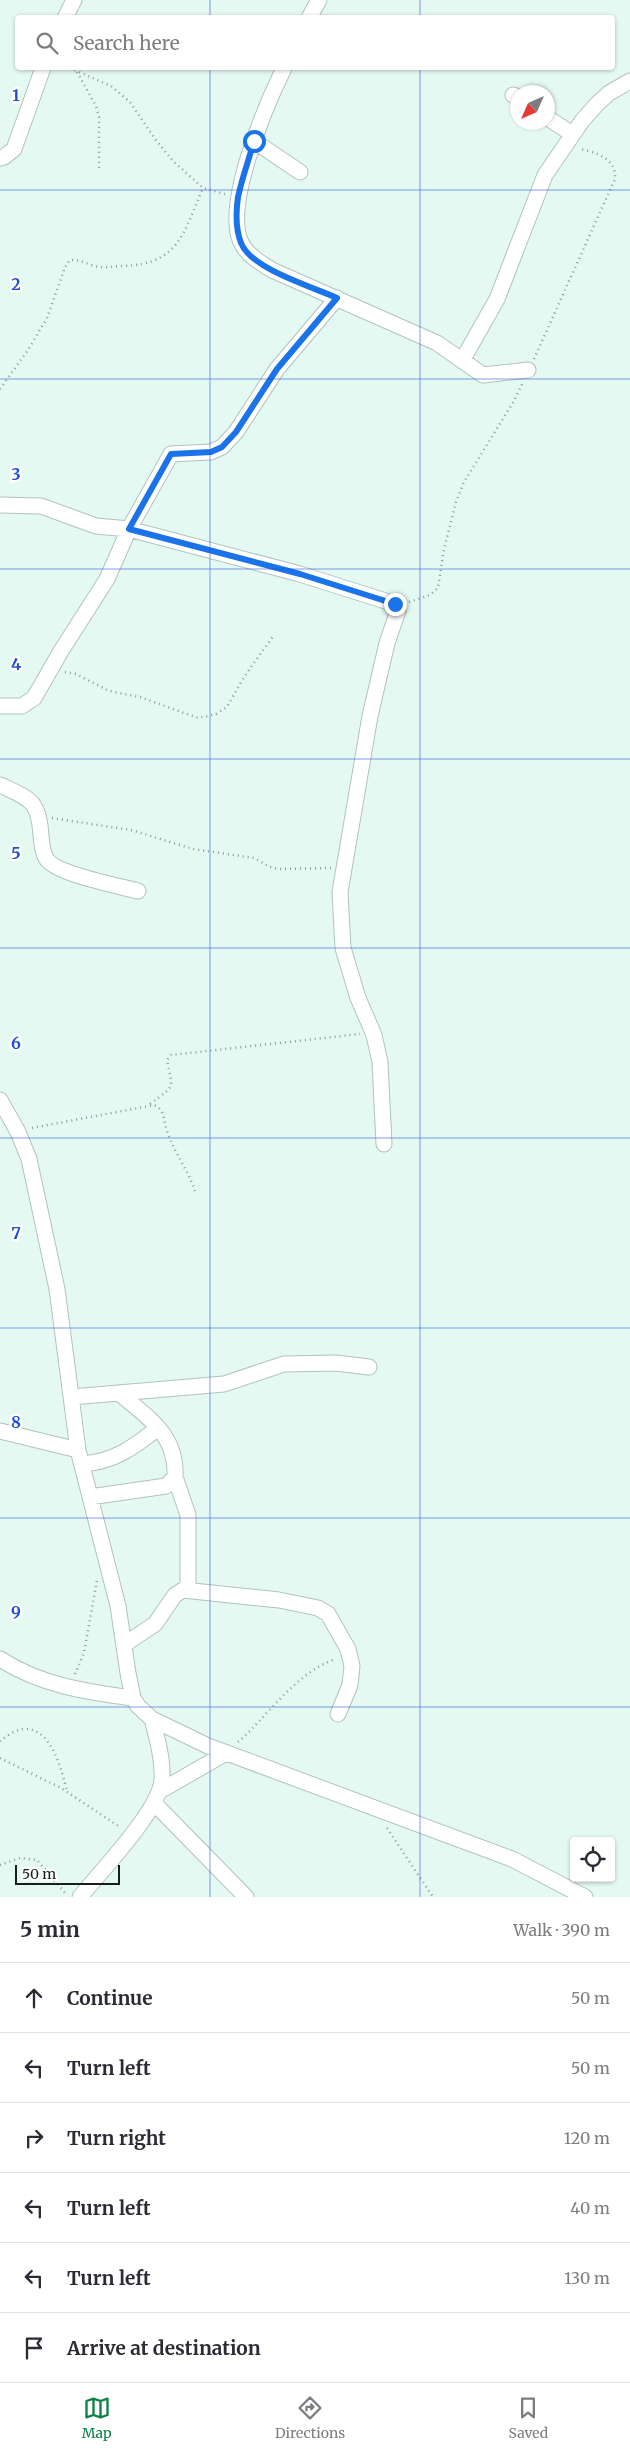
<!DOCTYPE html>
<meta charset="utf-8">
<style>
body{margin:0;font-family:Merriweather,serif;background:#f2f2f3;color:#2b2b33}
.controls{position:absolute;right:15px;bottom:15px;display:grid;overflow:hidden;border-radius:5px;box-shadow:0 1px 4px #0004}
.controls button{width:45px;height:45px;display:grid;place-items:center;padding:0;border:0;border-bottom:1px solid #e1e1e2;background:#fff;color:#2b2b33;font:25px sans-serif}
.compass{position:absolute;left:510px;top:85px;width:45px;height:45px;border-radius:50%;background:#fff;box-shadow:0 1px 4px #0004;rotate:225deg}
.scale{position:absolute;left:15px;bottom:12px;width:105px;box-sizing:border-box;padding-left:5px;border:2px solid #161d1b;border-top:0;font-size:14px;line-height:18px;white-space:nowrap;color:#161d1b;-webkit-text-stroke:4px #fff;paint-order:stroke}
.stop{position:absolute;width:15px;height:15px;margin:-11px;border:4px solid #1a73e8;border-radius:50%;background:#fff}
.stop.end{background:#1a73e8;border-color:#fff;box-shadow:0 1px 5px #0008}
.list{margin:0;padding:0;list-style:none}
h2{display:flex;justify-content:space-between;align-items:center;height:65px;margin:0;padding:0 20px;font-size:21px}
h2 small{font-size:16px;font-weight:400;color:#7c7c81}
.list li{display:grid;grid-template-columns:32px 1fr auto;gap:15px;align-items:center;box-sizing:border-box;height:70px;padding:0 20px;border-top:1px solid #e1e1e2}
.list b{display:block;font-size:19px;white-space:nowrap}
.list em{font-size:16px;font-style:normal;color:#7c7c81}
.icon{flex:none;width:28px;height:28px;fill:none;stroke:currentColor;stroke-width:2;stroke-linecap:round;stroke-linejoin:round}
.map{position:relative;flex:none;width:630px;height:1897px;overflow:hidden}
.search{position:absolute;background:#fff;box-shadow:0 1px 4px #0004;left:15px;right:15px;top:15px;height:55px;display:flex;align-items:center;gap:12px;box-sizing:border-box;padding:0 18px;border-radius:5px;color:#7c7c81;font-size:19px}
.sheet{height:485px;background:#fff}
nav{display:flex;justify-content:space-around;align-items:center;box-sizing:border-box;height:70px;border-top:1px solid #e1e1e2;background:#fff;font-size:14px;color:#7c7c81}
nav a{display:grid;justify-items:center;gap:2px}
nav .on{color:#0b8043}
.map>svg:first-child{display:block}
</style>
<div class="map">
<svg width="630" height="1897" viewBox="0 0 630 1897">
<rect width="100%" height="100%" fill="#e5f9f3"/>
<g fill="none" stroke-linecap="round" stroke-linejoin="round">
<!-- minor casing -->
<g stroke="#b0c3be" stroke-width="17">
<path id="minor" d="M65 18 74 0
M309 18 319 0
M284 68C267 103 220 211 243 246 250 257 261 263 272 270L437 343 483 375 528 370
M513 95 518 97
M548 118 572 134
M254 141 300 172
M0 158 4 157 14 149 43 68
M463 359 497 299 545 175 582 121 597 104 609 93 630 81
M0 505 41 506 96 526 129 529 300 574 395 604 398 611 387 643 370 716 340 892 343 948 358 998 374 1035 380 1062 384 1144
M0 706H22L34 698 61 651 107 579 129 529 171 454 211 452 222 447 236 432 277 369 337 298
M0 785C30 799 39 800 41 836 42 843 42 852 46 858 54 874 120 886 138 891
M0 1100 18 1132 29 1159 57 1289 78 1450 118 1606 128 1673 133 1698 138 1706 152 1719 208 1746 512 1859 585 1897
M72 1397 224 1384 284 1364 336 1363 369 1367
M0 1431 78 1450
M82 1464C114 1462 134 1447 158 1428
M175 1477 188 1515V1589
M90 1497 166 1486 175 1477C177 1434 148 1418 119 1393
M125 1644 155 1624 175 1595 183 1590 279 1600 318 1608 328 1614 348 1649 352 1666 350 1685 338 1714
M0 1659C40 1685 86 1692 133 1698
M160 1791 226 1753
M154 1803 246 1897
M80 1897C100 1872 161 1809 162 1779 163 1759 157 1738 152 1719"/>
</g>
<!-- path -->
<path stroke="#8d9b97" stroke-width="2.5" stroke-dasharray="1 4" stroke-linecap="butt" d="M70 68 111 86 130 102 155 139 173 161 203 188 225 194
M77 72 96 106 99 117V169
M534 359 615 179C617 159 596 152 580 149
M0 389 28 350 47 318 65 267 70 260C81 259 89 266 100 267 107 268 115 266 123 266 180 264 183 233 203 188
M409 602 430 595 438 588 444 549 456 502 464 482 514 401 522 384
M65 672 76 674 109 691 140 697 198 718 216 714 227 707 244 677 274 635
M52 818 131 830 193 849 254 858 270 867 278 869 331 868
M150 1104C176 1084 173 1091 167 1060L171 1055 360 1034
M32 1128 154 1105C166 1110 163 1121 167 1131 174 1152 188 1170 195 1191
M75 1674 84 1653 97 1580
M0 1741C7 1736 16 1729 25 1729 52 1728 62 1772 67 1791
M238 1742C269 1715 296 1672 336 1659
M0 1758 61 1788 120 1827
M387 1828 433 1897
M0 1865 20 1858 37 1860 66 1894"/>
<!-- minor -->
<use href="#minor" stroke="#fff" stroke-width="15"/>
</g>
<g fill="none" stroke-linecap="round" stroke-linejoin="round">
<!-- route -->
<path stroke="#1a73e8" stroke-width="6" d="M254 141C249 159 242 178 238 197 236 211 236 230 241 243 251 269 313 287 337 298L277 369 236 432 222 447 211 452 171 454 129 529 300 574 395 604"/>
</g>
<!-- grid -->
<path fill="none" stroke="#1d4ed8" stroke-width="1" stroke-opacity="0.55" d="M210 0V18M420 0V18M210 68V1897M420 68V1897M0 190H630M0 379H630M0 569H630M0 759H630M0 948H630M0 1138H630M0 1328H630M0 1518H630M0 1707H630"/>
<g font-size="16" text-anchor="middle" font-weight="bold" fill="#1d4ed8" stroke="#fff" stroke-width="5" stroke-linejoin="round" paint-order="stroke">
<text x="16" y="101">1</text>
<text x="16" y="290">2</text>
<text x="16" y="480">3</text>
<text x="16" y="670">4</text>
<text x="16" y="859">5</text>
<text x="16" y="1049">6</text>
<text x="16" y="1239">7</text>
<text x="16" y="1428">8</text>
<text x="16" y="1618">9</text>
</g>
</svg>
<div class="controls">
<button><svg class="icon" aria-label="locate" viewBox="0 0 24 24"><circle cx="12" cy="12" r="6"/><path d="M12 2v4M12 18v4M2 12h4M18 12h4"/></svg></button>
</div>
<svg class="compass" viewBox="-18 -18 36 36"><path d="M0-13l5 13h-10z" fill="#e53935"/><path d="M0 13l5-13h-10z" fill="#7c7c81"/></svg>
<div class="scale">50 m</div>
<div class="stop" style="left:254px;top:141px"></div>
<div class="stop end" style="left:395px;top:604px"></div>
<div class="search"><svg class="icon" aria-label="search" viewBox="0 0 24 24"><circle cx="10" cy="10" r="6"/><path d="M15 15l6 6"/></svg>Search here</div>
</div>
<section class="sheet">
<h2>5 min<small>Walk · 390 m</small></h2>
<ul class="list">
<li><svg class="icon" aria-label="ahead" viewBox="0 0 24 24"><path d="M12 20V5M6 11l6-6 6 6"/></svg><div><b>Continue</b></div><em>50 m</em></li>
<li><svg class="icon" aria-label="left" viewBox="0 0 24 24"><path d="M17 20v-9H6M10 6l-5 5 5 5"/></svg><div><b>Turn left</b></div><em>50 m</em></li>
<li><svg class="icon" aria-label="right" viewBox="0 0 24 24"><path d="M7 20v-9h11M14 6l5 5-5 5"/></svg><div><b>Turn right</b></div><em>120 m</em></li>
<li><svg class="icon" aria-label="left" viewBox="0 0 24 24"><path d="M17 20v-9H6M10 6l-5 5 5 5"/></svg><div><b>Turn left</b></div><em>40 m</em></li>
<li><svg class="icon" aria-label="left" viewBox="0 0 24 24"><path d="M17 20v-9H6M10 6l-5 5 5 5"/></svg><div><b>Turn left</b></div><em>130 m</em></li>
<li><svg class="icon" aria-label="arrive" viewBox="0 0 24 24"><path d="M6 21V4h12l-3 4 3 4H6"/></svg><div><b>Arrive at destination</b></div></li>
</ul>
</section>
<nav>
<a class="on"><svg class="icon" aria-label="map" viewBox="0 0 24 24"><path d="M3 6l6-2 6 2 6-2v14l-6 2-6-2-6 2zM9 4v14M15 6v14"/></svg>Map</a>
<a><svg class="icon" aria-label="directions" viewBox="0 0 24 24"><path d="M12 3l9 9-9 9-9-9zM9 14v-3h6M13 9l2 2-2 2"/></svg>Directions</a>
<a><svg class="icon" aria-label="saved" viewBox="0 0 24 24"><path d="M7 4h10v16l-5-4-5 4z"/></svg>Saved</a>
</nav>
